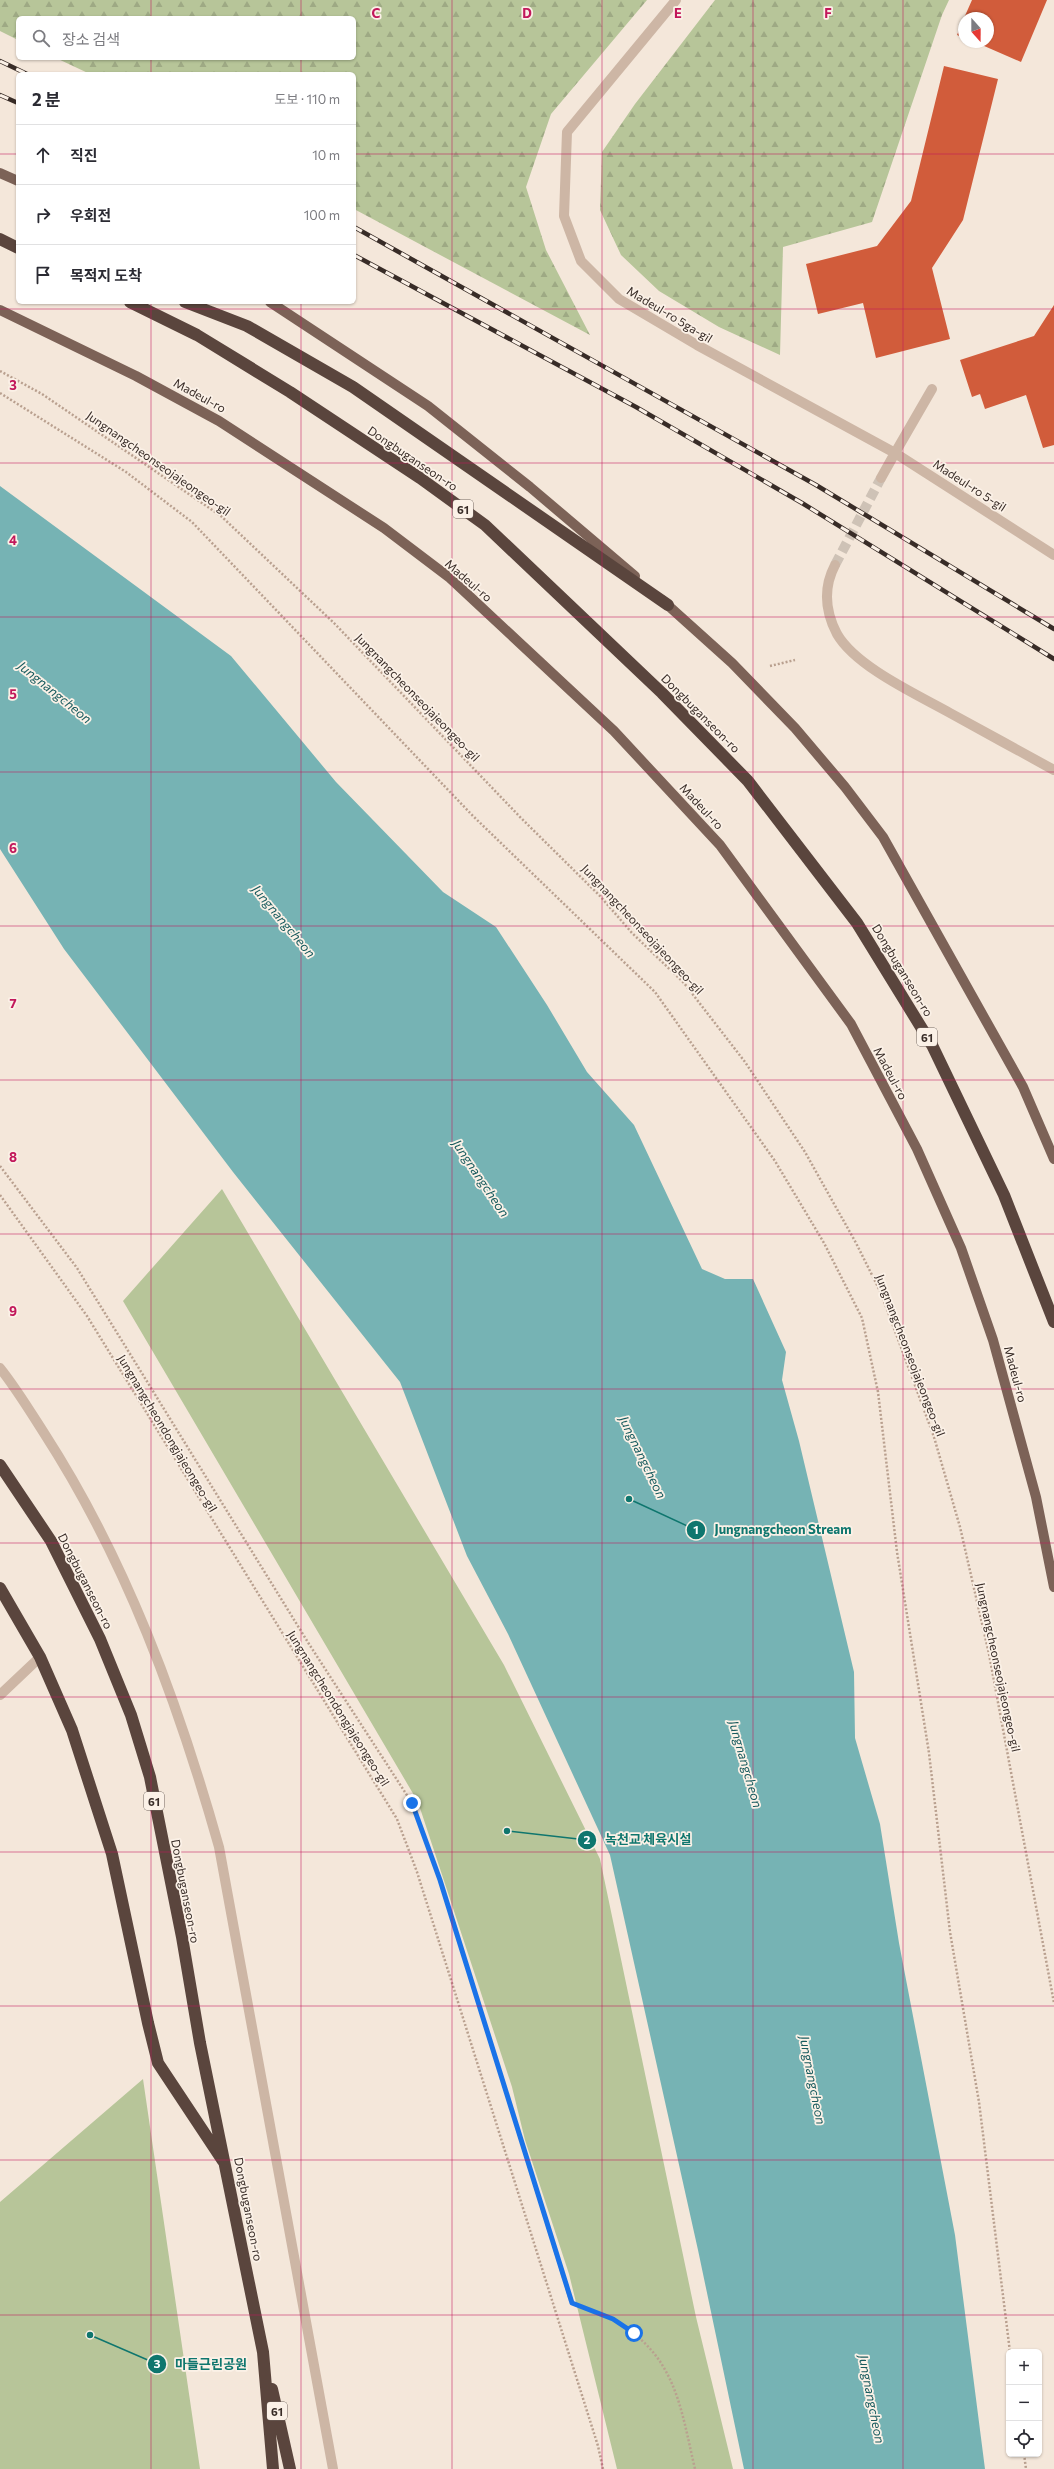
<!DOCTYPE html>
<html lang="ko">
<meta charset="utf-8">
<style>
body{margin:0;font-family:Commissioner,"Noto Sans KR",sans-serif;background:#f7f7f7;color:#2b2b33}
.controls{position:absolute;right:12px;bottom:12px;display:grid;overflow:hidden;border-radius:6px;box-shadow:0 1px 3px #0004}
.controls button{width:36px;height:36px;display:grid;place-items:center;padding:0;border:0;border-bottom:1px solid #e1e1e2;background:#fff;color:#2b2b33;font:20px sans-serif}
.compass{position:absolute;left:958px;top:12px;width:36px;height:36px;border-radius:50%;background:#fff;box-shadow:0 1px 3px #0004;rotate:159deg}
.stop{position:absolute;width:12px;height:12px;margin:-9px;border:3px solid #1a73e8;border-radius:50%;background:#fff}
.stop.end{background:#1a73e8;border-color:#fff;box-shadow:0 1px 4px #0008}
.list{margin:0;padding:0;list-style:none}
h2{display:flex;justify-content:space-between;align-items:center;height:52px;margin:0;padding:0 16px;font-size:17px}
h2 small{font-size:13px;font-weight:400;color:#7c7c81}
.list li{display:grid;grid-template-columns:26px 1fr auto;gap:12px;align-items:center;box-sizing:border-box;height:60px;padding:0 16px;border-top:1px solid #e1e1e2}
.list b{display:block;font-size:15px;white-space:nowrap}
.list em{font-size:13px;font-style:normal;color:#7c7c81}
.icon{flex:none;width:22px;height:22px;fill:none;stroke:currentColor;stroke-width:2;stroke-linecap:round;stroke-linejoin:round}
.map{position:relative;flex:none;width:1054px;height:2469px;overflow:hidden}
.search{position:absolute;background:#fff;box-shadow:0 1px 3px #0004;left:16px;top:16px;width:340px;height:44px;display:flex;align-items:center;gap:10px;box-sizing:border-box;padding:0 14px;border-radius:6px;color:#7c7c81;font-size:15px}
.panel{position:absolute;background:#fff;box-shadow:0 1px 3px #0004;left:16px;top:72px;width:340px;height:232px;border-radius:6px}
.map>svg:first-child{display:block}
</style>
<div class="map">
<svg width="1054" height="2469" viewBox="0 0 1054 2469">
<defs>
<pattern id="forest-firs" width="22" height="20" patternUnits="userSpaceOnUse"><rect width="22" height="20" fill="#b7c599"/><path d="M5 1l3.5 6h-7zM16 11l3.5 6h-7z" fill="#9ea984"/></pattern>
</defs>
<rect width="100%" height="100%" fill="#f4e7da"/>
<!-- green -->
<path fill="#b7c599" d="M222 1189 504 1665 600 1859 696 2317 733 2469H617L569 2274 525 2140 512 2087 418 1802 123 1301Z
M143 2079 200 2469H0V2202Z"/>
<!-- forest -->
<path fill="url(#forest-firs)" d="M0 0H647L551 114 526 187 546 250 590 335 354 209V74H90L56 58H354V18H18V40L0 31Z
M715 0H949L942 15 872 222 783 247 780 355 719 327 659 291 621 255 600 210 602 152 635 104Z"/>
<!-- water -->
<path fill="#76b3b4" d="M0 486 231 656 336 782 443 892 496 927 547 1005 587 1072 634 1125 702 1269 725 1279H753L786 1352 782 1380 799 1441 854 1672 855 1738 880 1824 899 1943 955 2235 985 2469H744L698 2250 610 1855 508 1634 467 1556 400 1382 233 1172 64 949 0 849Z"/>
<!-- building -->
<path fill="#d15c3b" d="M972 0H1047L1021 62 975 42H988V18H964Z
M964 18V38L957 35Z
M944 66 998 79 963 220 932 268 950 339 876 358 863 303 818 314 806 264 877 246 911 201Z
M1054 305V445L1043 448 1026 395 985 409 980 394 972 397 960 360 1034 336Z"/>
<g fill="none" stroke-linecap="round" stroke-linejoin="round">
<!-- minor-tunnel -->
<path stroke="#cec2b6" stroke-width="10" stroke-dasharray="10 5" stroke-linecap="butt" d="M835 565 881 478"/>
<!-- path -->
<path stroke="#b9a08f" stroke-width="2.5" stroke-dasharray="2 2" stroke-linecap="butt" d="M0 371 42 394 221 516 334 623 522 819 600 896 632 933 684 983 745 1062 805 1152 856 1243 881 1293 934 1437 960 1527 989 1654 1054 2003
M0 393 126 472 192 522 473 816 655 992 775 1161 824 1243 862 1318 878 1392 897 1552 929 1753 950 1932 979 2102 1010 2352
M770 666 795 660
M0 1166 77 1268 309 1644 412 1803 440 1880 571 2303C585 2309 601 2313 614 2320 676 2356 680 2405 695 2469
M0 1195 87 1316 397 1819 417 1872 598 2446 603 2469
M1024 2454 1026 2469"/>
<!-- minor -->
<path stroke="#cdb6a5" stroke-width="10" d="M676 0 567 132 564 216 581 261 619 299 697 345 895 453 932 389
M881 478 895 453 1054 555
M835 565C823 588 825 611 837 634 856 667 918 695 950 713 985 732 1019 751 1054 770
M0 1368C16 1388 30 1411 44 1433 126 1560 178 1702 219 1847L333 2469
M0 1695 40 1657"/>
<!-- major -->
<path stroke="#7c6257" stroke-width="10" d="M0 173 18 181
M270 302 428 406 530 487 635 576
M0 310 136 376 219 421 384 528 450 578 614 731 720 845 851 1024 917 1149 961 1248 993 1340 1036 1497 1054 1587
M662 600 732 663 795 728 845 787 883 837 1023 1087 1054 1159"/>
<!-- highway -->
<path stroke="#5a453d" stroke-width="12" d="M0 239 18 248
M130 302 197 335 290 392 420 478 485 525 662 693 748 781 857 923 932 1045 1004 1195 1054 1322
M185 302 247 326 353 387 668 605
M0 1465 51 1541 100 1639 131 1715 150 1777 182 1937 200 2043 263 2352 273 2469
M0 1588 40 1657 72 1730 112 1854 148 2023 158 2063 223 2161
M272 2389 290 2469"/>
<!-- rail casing -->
<g stroke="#382c27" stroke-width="4.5">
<path id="rail" d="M0 61 27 74
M0 95 18 103
M354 227 816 485 1054 629
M354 255 636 407 802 503 1054 659"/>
</g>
<!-- rail -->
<use href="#rail" stroke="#fbf1e7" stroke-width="3" stroke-dasharray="9" stroke-linecap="butt"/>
</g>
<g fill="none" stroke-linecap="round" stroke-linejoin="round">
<!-- route -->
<path stroke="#1a73e8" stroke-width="5" d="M412 1803 440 1880 572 2303 613 2319 634 2333"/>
</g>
<!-- grid -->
<path fill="none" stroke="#c2185b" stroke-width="1" stroke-opacity="0.55" d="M151 0V18M301 0V18M452 0V2469M602 0V2469M753 0V2469M903 0V2469M151 58V74M301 58V74M0 154H18M354 154H1054M151 302V2469M301 302V2469M0 309H1054M0 463H1054M0 617H1054M0 772H1054M0 926H1054M0 1080H1054M0 1234H1054M0 1389H1054M0 1543H1054M0 1697H1054M0 1852H1054M0 2006H1054M0 2160H1054M0 2315H1054"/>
<g text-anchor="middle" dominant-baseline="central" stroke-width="3.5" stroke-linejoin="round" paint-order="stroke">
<!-- shield labels -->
<g fill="#fbf1e7" stroke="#726761" stroke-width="1">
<rect x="453" y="500" width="20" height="18" rx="3"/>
<rect x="917" y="1028" width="20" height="18" rx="3"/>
<rect x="144" y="1792" width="20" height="18" rx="3"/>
<rect x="267" y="2402" width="20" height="18" rx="3"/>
</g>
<g font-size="11" font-weight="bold" fill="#382c27">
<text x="463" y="509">61</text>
<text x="927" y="1037">61</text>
<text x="154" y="1801">61</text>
<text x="277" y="2411">61</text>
</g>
<!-- street labels -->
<g font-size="12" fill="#382c27" stroke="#fbf1e7">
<text transform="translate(670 314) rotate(31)">Madeul-ro 5ga-gil</text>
<text transform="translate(200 395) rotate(29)">Madeul-ro</text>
<text transform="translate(413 458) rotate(34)">Dongbuganseon-ro</text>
<text transform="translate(159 463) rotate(35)">Jungnangcheonseojajeongeo-gil</text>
<text transform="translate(970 485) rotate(33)">Madeul-ro 5-gil</text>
<text transform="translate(469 580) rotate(41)">Madeul-ro</text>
<text transform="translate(418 697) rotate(46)">Jungnangcheonseojajeongeo-gil</text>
<text transform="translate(701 713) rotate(45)">Dongbuganseon-ro</text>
<text transform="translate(702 806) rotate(47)">Madeul-ro</text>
<text transform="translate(643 929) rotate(47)">Jungnangcheonseojajeongeo-gil</text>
<text transform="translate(903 970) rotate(59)">Dongbuganseon-ro</text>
<text transform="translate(891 1073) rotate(62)">Madeul-ro</text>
<text transform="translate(911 1355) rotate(69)">Jungnangcheonseojajeongeo-gil</text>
<text transform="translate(1016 1374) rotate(75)">Madeul-ro</text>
<text transform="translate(168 1433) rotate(59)">Jungnangcheondongjajeongeo-gil</text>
<text transform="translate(86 1581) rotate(63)">Dongbuganseon-ro</text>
<text transform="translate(999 1667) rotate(78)">Jungnangcheonseojajeongeo-gil</text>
<text transform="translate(339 1708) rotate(58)">Jungnangcheondongjajeongeo-gil</text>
<text transform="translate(186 1891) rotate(79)">Dongbuganseon-ro</text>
<text transform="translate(249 2209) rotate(79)">Dongbuganseon-ro</text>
</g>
<!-- water labels -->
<g font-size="13" font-style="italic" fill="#185b5e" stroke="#fbf1e7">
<text transform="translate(55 692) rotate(39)">Jungnangcheon</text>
<text transform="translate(284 921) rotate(50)">Jungnangcheon</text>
<text transform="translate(481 1178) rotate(56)">Jungnangcheon</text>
<text transform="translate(643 1457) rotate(64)">Jungnangcheon</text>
<text transform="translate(746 1764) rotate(74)">Jungnangcheon</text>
<text transform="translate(813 2080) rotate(79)">Jungnangcheon</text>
<text transform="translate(872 2399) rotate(79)">Jungnangcheon</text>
</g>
</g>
<g font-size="13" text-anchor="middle" font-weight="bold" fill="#c2185b" stroke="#fbf1e7" stroke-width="3.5" stroke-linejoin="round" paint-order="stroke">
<text x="376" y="18">C</text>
<text x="527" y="18">D</text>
<text x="678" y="18">E</text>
<text x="828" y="18">F</text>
<text x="13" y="390">3</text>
<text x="13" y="545">4</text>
<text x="13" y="699">5</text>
<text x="13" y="853">6</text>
<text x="13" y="1008">7</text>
<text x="13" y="1162">8</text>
<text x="13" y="1316">9</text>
</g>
<!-- callouts -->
<path fill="none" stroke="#0f766e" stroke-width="1.5" d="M629 1499L696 1530M507 1831L587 1840M90 2335L157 2364"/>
<g fill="#0f766e" stroke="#fbf1e7" stroke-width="1.5">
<circle cx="629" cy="1499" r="4"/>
<circle cx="507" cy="1831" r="4"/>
<circle cx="90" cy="2335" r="4"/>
<circle cx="696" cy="1530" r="10"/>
<circle cx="587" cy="1840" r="10"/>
<circle cx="157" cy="2364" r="10"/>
</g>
<g font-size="12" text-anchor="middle" font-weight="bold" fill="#fff">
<text x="696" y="1534">1</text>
<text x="587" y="1844">2</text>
<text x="157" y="2368">3</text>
</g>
<g font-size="13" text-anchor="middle" font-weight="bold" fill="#0f766e" stroke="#fbf1e7" stroke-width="3.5" stroke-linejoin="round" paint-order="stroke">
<text x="783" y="1534">Jungnangcheon Stream</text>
<text x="648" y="1844">녹천교 체육시설</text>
<text x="211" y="2369">마들근린공원</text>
</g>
</svg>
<div class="controls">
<button>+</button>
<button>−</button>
<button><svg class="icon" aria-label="locate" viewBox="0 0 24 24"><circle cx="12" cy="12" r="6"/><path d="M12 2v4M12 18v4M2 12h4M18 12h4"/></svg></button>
</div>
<svg class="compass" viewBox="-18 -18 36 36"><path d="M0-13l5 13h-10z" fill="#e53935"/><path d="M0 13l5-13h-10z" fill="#7c7c81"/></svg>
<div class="stop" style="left:634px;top:2333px"></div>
<div class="stop end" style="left:412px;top:1803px"></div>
<div class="search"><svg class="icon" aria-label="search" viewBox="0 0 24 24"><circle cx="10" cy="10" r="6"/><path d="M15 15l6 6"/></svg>장소 검색</div>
<section class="panel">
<h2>2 분<small>도보 · 110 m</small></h2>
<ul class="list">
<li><svg class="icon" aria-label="ahead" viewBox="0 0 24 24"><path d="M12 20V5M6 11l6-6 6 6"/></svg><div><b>직진</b></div><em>10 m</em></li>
<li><svg class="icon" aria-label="right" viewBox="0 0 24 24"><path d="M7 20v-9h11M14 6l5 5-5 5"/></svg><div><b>우회전</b></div><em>100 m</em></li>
<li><svg class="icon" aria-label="arrive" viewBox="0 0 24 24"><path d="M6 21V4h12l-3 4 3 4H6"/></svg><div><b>목적지 도착</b></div></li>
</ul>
</section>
</div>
